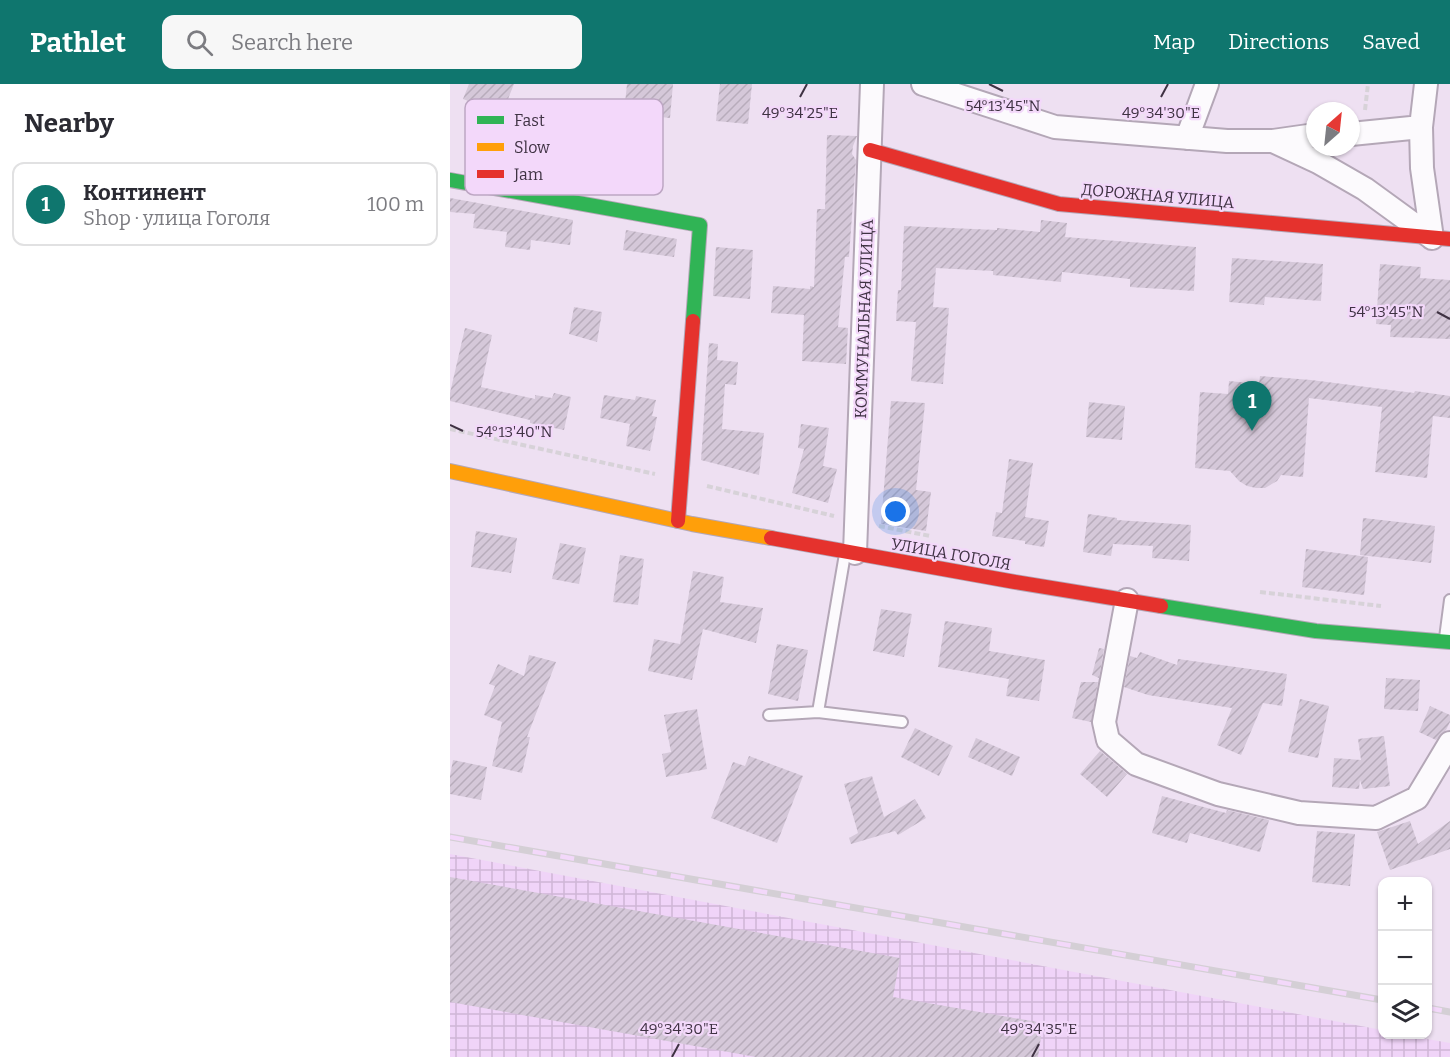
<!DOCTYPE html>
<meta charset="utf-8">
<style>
body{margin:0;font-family:Bitter,serif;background:#f7f7f7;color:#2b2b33}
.controls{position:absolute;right:18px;bottom:18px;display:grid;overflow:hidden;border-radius:12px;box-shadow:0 2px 4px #0004}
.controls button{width:54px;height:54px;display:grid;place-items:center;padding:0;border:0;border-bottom:2px solid #e1e1e2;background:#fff;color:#2b2b33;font:30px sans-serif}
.compass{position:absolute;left:856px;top:18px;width:54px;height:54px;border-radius:50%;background:#fff;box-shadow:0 2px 4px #0004;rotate:27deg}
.you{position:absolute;left:446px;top:428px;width:21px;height:21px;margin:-15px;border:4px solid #fff;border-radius:50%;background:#1a73e8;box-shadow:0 0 0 9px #1a73e833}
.badge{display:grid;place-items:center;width:39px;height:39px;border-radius:50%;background:#0f766e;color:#fff;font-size:20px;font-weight:700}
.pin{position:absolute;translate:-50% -50px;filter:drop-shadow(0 2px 3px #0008)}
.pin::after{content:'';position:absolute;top:32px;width:21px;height:18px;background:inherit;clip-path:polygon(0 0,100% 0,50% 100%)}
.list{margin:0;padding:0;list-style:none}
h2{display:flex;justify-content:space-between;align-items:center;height:78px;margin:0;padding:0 24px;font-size:26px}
h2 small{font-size:20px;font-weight:400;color:#7c7c81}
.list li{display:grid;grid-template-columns:39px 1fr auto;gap:18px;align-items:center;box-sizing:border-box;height:84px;margin:0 12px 12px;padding:0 12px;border:2px solid #e1e1e2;border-radius:12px}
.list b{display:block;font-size:22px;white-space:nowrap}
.list p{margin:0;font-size:20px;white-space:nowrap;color:#7c7c81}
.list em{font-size:20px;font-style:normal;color:#7c7c81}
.icon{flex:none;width:33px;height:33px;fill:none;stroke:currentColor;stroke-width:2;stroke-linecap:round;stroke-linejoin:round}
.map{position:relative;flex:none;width:1000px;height:973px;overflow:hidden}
header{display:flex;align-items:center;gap:36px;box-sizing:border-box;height:84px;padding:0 30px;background:#0f766e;color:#fff}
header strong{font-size:28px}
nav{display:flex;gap:33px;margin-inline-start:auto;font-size:21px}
.search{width:420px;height:54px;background:#f7f7f7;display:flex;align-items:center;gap:15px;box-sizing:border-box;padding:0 21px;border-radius:12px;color:#7c7c81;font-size:22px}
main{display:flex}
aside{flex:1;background:#fff}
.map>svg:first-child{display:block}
</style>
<header>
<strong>Pathlet</strong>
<div class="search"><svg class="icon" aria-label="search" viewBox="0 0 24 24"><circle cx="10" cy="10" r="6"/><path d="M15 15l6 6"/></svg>Search here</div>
<nav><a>Map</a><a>Directions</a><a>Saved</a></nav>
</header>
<main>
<aside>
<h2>Nearby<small></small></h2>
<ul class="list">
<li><span class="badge">1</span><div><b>Континент</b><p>Shop · улица Гоголя</p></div><em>100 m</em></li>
</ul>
</aside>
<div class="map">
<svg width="1000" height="973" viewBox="0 0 1000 973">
<defs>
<pattern id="industrial-grid" width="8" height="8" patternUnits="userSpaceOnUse" patternTransform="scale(1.5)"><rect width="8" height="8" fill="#f0d4f8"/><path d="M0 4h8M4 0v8" fill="none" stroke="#cfb6d6"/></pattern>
<pattern id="building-hatch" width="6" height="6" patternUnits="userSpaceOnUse" patternTransform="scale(1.5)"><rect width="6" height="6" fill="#d5c8d9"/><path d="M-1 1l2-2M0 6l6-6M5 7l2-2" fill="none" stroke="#b8acbb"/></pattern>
</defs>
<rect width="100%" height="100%" fill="#eee0f2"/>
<!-- industrial -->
<path fill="url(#industrial-grid)" d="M0 770 932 946V950L954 951 1000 959V973H0Z"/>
<!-- building -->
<path fill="url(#building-hatch)" d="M19 0H64L52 30 13 15Z
M177 0H223L220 34 174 29Z
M270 0H302L298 40 266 37Z
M377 51 407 52 403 62 402 70 406 76 399 173H395L388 243 398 244 396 280 352 277 354 231 321 229 323 202 360 205V202L364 203 367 125H375Z
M0 114 123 136 120 161 81 156 80 166 55 163 57 148 23 144 25 130 0 128Z
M591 136 617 139 615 153 746 163 744 207 680 203V195L612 188 611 198 543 191V187L486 184 483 223 499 224 493 300 461 297 466 238 446 237 448 206H451L454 142 547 146V144L590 148Z
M176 146 227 155 224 173 173 166Z
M266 163 303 166 300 215 263 212Z
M782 174 873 180 871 217 815 213 814 221 779 218Z
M930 180 971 183 970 194 1000 196V255L940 253 941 241 926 240Z
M124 223 152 228 147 258 119 250Z
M15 244 42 251 31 303 85 315V311L102 314 104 309 121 313 114 346 80 339V336L0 317V309Z
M259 259 268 260 267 276 288 278 286 301 275 300 272 345 314 349 309 391 251 376Z
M810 292 861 296 964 309 965 307 1000 312V334L983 332 977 394 925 388 932 323 859 314 853 393 831 391 827 397 815 404H806L797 402 789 397 780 387 745 384 750 308 778 310 779 297 809 300Z
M154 311 185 316 186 312 206 316 202 332 207 333 200 367 176 362 180 340 150 334Z
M441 317 475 319 466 406 481 408 476 447 431 440Z
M639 318 675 322 672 356 636 353Z
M351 340 379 344 373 382 387 385 378 419 342 409 354 365 348 364Z
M559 375 583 379 575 433 599 437 594 463 575 460V457L542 452 546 428 552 429Z
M638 430 667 434V436L741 441 739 477 702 474 703 462 663 460 661 472 633 468Z
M913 434 985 442 981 479 910 471Z
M26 447 67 454 61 489 21 483Z
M110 459 136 464 129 500 102 495Z
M856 465 918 473 914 511 852 503Z
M170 471 194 475 188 521 163 518Z
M243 487 274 493 270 518 313 524 306 559 253 545 242 596 198 587 204 555 230 560Z
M431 525 462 530 454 573 423 567Z
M495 537 542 544 539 567 595 576 589 617 556 612 559 595 488 583Z
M327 560 358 566 348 617 318 610Z
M649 564 654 565 649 594 642 591Z
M690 568 727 581 728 575 837 590 832 622 813 619 791 671 767 661 782 624 698 611 674 603 680 572 687 574Z
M79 571 106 578 77 653H80L72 689 42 682 52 638 34 631 45 602 39 600 48 580 74 592Z
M936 594 970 596 968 627 934 625Z
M631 598H648L641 638 622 634Z
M850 615 879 622 868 674 838 668Z
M980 622 1000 631V638L996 646 986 656 969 648Z
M247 625 257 685 216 693 212 670 221 668 214 631Z
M465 644 503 662 489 692 451 673Z
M934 652 940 702 913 705 910 696 909 705 882 703 884 674 911 676 908 655Z
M526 654 570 673 562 692 518 673Z
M650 667 677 690 657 713 630 690Z
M299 672 353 692 327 759 261 734 283 678 295 682Z
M3 676 37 683 31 716 0 710V692Z
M422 692 434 733 465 715 476 734 448 751 445 747 401 760 399 754 408 749 394 700Z
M712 712 776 729 777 726 819 736 810 768 740 749 737 759 702 749Z
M960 737 968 760 1000 737V765L940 786 927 748Z
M867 747 905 750 900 802 862 798Z
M0 793 450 874 443 913 593 939 588 973H306L0 918Z"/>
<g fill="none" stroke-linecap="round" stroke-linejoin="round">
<!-- lane casing -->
<g stroke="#b4a7b7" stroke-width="14">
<path id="lane" d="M995 554 1000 516
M368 628 395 470
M319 631 368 628 452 638"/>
</g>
<!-- street casing -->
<g stroke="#b4a7b7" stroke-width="26">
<path id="street" d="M473 0 605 43 777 57H823L865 51
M976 0 971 43 972 84 982 154
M901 50 971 43
M737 54 757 0
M823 57 868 78 915 105 981 153
M405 469 422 0
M677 516 654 638 658 656 686 680 768 710 849 729 926 734 967 714 1000 659"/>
</g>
<!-- fast casing -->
<g stroke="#b4a7b7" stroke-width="16">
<path id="fast" d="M0 96 250 141 243 237
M711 522 866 547 1000 558"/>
</g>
<!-- slow casing -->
<g stroke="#b4a7b7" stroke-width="16">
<path id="slow" d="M0 387 242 440 321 454"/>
</g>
<!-- jam casing -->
<g stroke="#b4a7b7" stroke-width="16">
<path id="jam" d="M420 66 609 120 1000 155
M228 437 243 237
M321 454 565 498 711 522"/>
</g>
<!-- path -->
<path stroke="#d7d2d8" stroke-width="4" stroke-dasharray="6 3" stroke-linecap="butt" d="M915 26 918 0
M0 345 205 390
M257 402 384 432
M429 442 480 452
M810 508 931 522"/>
<!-- lane -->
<use href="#lane" stroke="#fcfafd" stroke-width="10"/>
<!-- street -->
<use href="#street" stroke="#fcfafd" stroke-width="22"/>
<!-- fast -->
<use href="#fast" stroke="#30b455" stroke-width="14"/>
<!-- slow -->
<use href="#slow" stroke="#ff9f0a" stroke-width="14"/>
<!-- jam -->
<use href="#jam" stroke="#e5322d" stroke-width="14"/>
<!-- rail casing -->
<g stroke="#d4cfd5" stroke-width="7">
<path id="rail" d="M0 753 932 916
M978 924 1000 928"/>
</g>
<!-- rail -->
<use href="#rail" stroke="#f3d8fa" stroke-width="4.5" stroke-dasharray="14" stroke-linecap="butt"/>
</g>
<!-- ticks -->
<path fill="none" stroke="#3f3243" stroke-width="2" d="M539 0 553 7M350 13 357 0M711 13 718 0M987 228 1000 235M0 341 13 347M222 973 229 960M582 973 589 960"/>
<g text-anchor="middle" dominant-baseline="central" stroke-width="4.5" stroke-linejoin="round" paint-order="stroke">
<!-- street labels -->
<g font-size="16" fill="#3f3243" stroke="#f3d8fa">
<text transform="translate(708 112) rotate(5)">ДОРОЖНАЯ УЛИЦА</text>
<text transform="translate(414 235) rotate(-88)">КОММУНАЛЬНАЯ УЛИЦА</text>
<text transform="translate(501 470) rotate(10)">УЛИЦА ГОГОЛЯ</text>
</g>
</g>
<!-- legend -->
<rect x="15" y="15" width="198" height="96" rx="9" fill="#f3d8fa" stroke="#bda6c3" stroke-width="1.5"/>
<rect x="27" y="32" width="27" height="8" fill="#30b455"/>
<rect x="27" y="59" width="27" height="8" fill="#ff9f0a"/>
<rect x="27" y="86" width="27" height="8" fill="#e5322d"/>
<g font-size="16" fill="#3f3243">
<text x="64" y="42">Fast</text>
<text x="64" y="69">Slow</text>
<text x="64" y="96">Jam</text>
</g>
<g font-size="15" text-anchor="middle" fill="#3f3243" stroke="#f3d8fa" stroke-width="4.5" stroke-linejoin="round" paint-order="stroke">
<text x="553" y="27">54°13'45"N</text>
<text x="350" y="34">49°34'25"E</text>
<text x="711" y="34">49°34'30"E</text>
<text x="936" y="233">54°13'45"N</text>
<text x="64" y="353">54°13'40"N</text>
<text x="229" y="950">49°34'30"E</text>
<text x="589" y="950">49°34'35"E</text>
</g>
</svg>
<div class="controls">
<button>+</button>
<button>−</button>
<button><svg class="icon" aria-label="layers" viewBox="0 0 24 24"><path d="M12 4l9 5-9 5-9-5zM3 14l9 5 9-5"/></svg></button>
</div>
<svg class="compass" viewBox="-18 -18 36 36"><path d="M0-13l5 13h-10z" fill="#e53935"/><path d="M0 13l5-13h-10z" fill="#7c7c81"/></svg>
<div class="you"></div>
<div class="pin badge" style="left:802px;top:347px">1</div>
</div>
</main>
